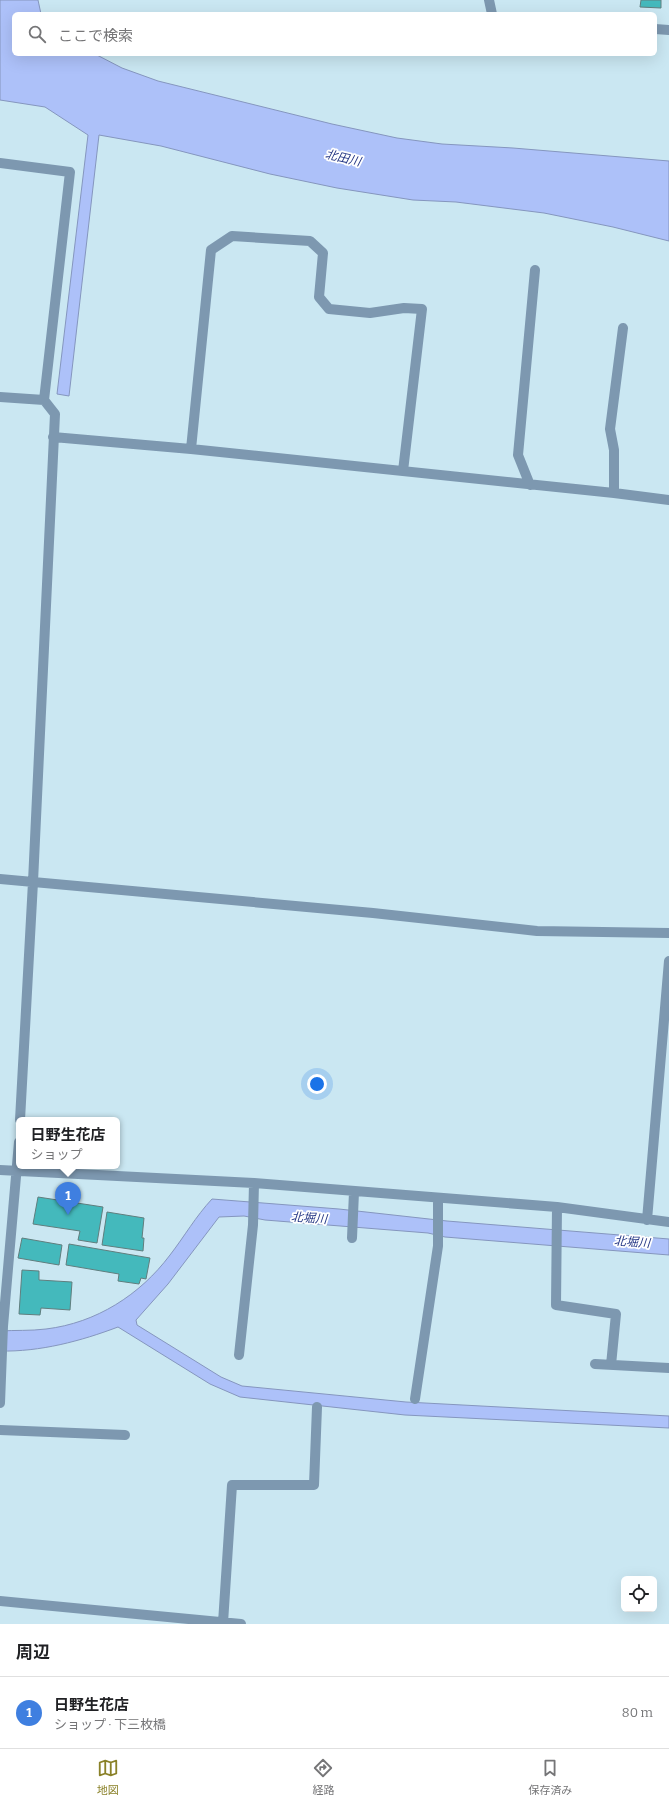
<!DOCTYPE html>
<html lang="ja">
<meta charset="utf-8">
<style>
body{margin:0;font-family:Bitter,"Noto Sans JP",serif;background:#f2f2f2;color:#202124}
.controls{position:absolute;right:12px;bottom:12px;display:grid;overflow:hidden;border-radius:6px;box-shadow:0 4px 16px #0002}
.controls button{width:36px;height:36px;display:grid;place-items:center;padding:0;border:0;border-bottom:1px solid #e0e0e0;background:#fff;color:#202124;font:20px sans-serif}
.you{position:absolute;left:317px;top:1084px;width:14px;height:14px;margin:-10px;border:3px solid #fff;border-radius:50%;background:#1a73e8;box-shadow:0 0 0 6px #1a73e833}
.badge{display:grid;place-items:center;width:26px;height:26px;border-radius:50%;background:#8a8128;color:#fff;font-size:13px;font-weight:700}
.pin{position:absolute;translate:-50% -33px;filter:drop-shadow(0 1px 2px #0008)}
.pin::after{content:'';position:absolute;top:21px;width:14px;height:12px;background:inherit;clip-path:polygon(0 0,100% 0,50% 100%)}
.popup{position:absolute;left:16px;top:1117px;width:104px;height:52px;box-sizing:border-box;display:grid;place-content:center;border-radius:6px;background:#fff;filter:drop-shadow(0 1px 3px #0005);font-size:13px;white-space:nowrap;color:#757577}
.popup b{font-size:15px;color:#202124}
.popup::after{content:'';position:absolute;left:50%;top:100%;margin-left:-8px;border:8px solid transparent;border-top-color:#fff}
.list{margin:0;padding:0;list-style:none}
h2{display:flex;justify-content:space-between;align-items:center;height:52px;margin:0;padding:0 16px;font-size:17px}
h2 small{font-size:13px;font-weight:400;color:#757577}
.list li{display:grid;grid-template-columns:26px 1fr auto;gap:12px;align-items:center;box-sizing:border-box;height:72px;padding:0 16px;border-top:1px solid #e0e0e0}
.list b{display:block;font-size:15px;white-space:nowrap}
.list p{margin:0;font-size:13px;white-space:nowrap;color:#757577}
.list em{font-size:13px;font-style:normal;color:#757577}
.icon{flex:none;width:22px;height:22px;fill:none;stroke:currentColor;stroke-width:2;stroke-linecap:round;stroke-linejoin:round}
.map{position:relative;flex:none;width:669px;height:1624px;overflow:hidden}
.search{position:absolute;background:#fff;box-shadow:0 4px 16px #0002;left:12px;right:12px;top:12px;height:44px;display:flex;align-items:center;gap:10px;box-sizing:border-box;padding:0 14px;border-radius:6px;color:#757577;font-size:15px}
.sheet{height:124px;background:#fff}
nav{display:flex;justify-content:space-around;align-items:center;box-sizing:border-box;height:56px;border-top:1px solid #e0e0e0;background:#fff;font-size:11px;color:#757577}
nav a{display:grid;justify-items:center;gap:2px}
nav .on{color:#8a8128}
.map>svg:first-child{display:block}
</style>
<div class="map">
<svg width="669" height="1624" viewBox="0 0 669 1624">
<rect width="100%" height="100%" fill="#cae7f2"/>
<!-- water -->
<path fill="#adc1f9" stroke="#8596be" d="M0 0H38L41 14H14V54H95L122 68 158 81 332 124 397 138 442 144 513 148 669 161V241L613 227 544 213 456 202 413 200 337 188 270 174 161 146 99 135 69 396 57 394 88 135 45 107 0 100Z
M212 1199 339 1209 447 1221 669 1239V1255L445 1237 428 1233 265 1220 244 1216 219 1217 168 1284 136 1320 137 1325 221 1377 242 1386 406 1402 669 1416V1428L405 1415 240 1397 210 1384 118 1327C81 1341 40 1352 0 1351V1331C15 1330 30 1331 46 1329 96 1323 140 1295 170 1255 184 1237 196 1216 212 1199Z"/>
<!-- building -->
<path fill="#44b9bc" stroke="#607e7e" d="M641 0H661V8L640 7Z
M38 1197 103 1207 97 1243 78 1240 80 1231 33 1224Z
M107 1212 144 1218 142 1238H144L143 1251 102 1245Z
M22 1238 62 1245 59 1265 18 1258Z
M69 1244 150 1258 146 1279 141 1278 139 1284 118 1281 119 1274 66 1265Z
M22 1270 39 1271V1280L72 1282 70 1310 41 1308 40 1315 19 1314Z"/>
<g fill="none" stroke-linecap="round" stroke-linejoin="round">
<!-- minor -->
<path stroke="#7d98b0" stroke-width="10" d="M489 0 492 14
M655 29 669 30
M0 163 70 172 44 400 55 414 33 882 20 1120
M0 397 44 400
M53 437 191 449 614 493 669 500
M191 449 211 250 232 236 310 241 323 253 319 297 329 309 370 313 404 308 422 309 403 471
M530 485 518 455 535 270
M614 493V450L610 429 623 328
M0 879 373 913 537 931 669 933
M0 1170 254 1183 557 1207 669 1222
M557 1207 556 1305 616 1314 611 1365
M647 1220 669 961
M352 1238 354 1192
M239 1355 253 1225 254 1183
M595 1364 669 1368
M415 1399 438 1246V1199
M0 1403 3 1326 19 1142
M0 1430 125 1435
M0 1601 241 1624
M223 1623 232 1485H314L317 1407"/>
</g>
<g text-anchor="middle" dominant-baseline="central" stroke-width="3.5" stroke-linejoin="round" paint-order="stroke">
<!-- water labels -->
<g font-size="12" font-style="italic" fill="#253785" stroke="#fff">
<text transform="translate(343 158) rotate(13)">北田川</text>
<text transform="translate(309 1218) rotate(4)">北堀川</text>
<text transform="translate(632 1242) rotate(4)">北堀川</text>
</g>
</g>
</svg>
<div class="controls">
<button><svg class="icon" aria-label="locate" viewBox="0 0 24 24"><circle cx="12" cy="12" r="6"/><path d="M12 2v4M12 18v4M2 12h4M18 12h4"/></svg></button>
</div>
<div class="you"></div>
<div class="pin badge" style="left:68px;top:1215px;background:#3f7fe0">1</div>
<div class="popup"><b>日野生花店</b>ショップ</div>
<div class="search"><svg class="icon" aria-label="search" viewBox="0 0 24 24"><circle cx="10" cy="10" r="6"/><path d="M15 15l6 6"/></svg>ここで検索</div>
</div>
<section class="sheet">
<h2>周辺<small></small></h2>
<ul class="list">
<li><span class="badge" style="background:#3f7fe0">1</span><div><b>日野生花店</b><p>ショップ · 下三枚橋</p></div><em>80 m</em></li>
</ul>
</section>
<nav>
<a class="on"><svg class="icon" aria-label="map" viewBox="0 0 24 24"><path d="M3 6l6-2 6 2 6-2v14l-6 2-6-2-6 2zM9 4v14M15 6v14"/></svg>地図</a>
<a><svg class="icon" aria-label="directions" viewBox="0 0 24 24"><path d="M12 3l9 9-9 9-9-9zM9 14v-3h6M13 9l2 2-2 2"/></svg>経路</a>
<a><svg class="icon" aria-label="saved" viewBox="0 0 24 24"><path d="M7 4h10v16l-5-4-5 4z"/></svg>保存済み</a>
</nav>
